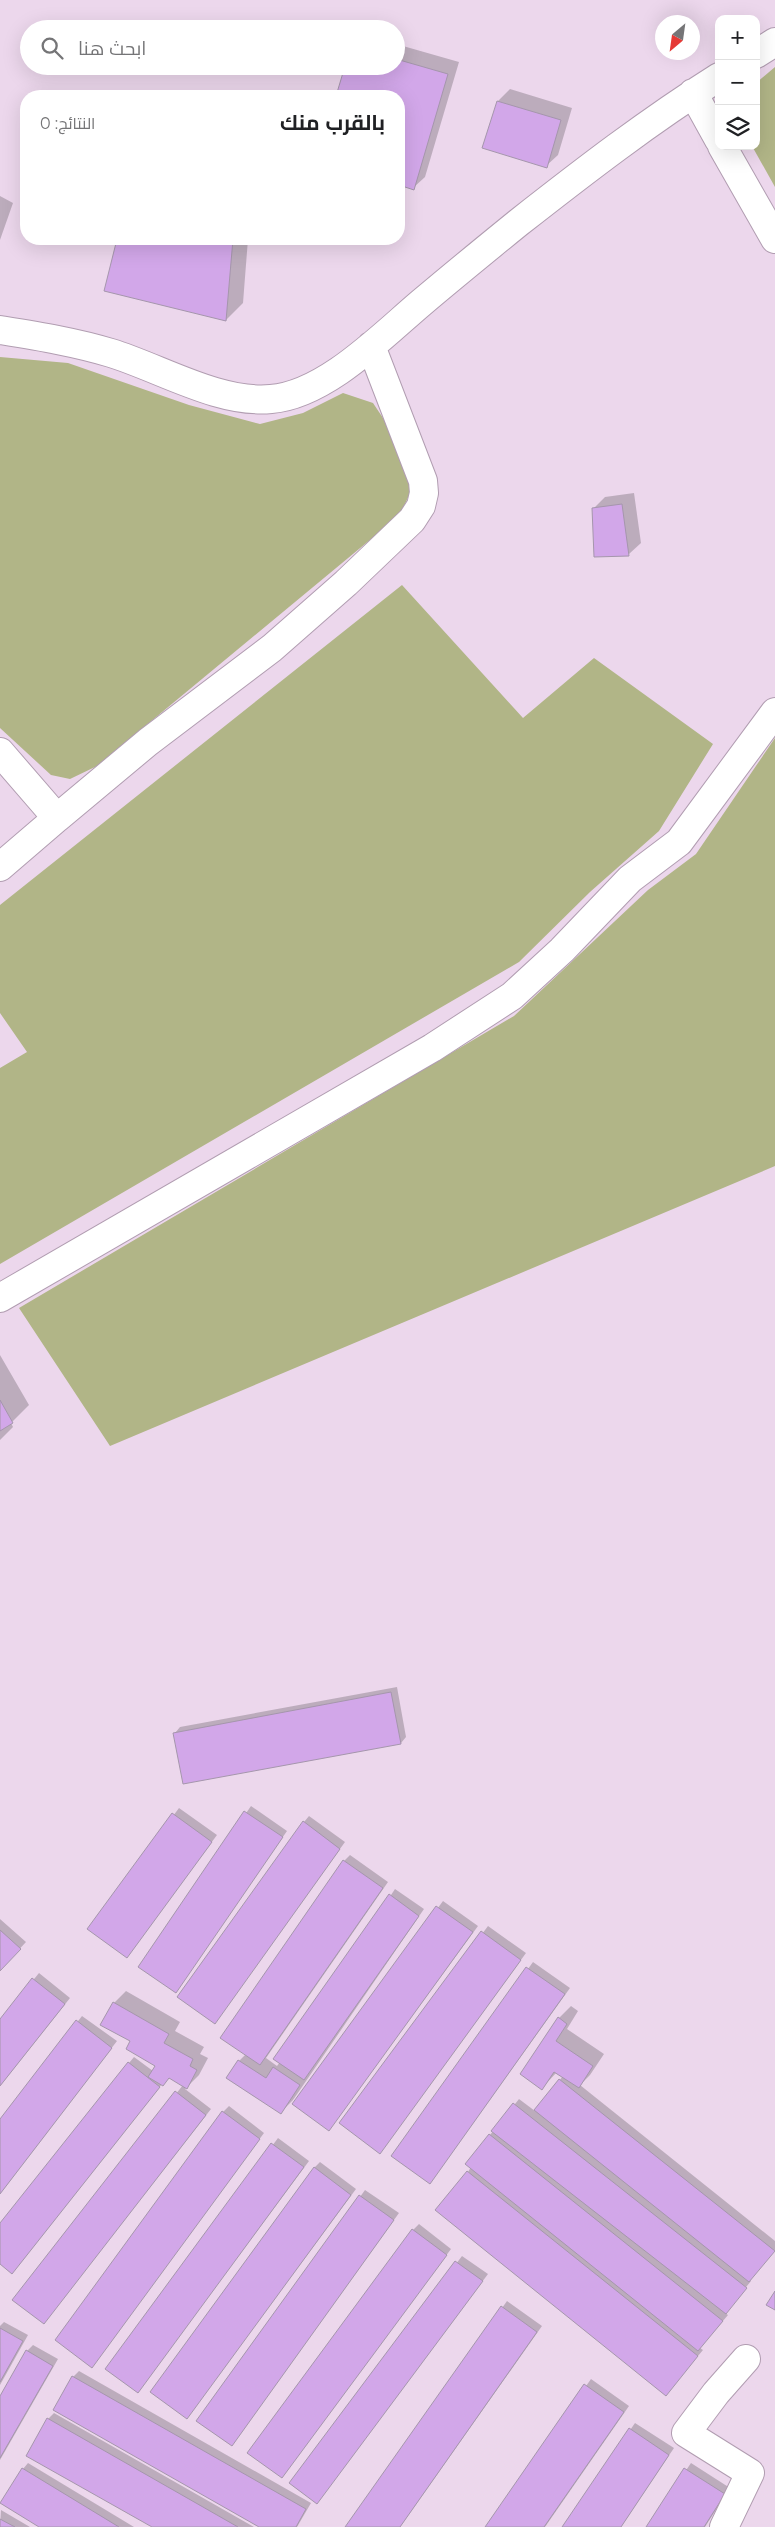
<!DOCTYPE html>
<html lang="ar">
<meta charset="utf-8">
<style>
body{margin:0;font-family:Montserrat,Cairo,sans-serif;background:#f2f2f2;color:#202124;direction:rtl}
.controls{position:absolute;right:15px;top:15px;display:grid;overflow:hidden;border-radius:10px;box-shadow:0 5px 20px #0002}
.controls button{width:45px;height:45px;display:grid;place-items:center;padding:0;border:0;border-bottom:1px solid #e0e0e0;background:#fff;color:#202124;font:25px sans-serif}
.compass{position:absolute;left:655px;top:15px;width:45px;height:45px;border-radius:50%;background:#fff;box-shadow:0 5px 20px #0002;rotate:209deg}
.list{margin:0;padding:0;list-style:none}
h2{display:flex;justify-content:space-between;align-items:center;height:65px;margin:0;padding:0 20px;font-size:21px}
h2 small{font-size:16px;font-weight:400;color:#757577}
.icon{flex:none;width:28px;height:28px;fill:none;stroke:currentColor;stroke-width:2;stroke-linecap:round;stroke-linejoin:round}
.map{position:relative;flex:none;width:775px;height:2527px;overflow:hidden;direction:ltr}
.search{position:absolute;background:#fff;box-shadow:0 5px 20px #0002;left:20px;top:20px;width:385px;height:55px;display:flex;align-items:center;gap:12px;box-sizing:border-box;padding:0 18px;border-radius:28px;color:#757577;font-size:19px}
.panel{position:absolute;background:#fff;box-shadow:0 5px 20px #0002;left:20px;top:90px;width:385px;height:155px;border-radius:20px;direction:rtl}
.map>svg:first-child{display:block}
</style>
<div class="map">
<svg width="775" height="2527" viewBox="0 0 775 2527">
<rect width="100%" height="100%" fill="#ecd7ec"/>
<!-- green -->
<path fill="#b1b587" d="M775 67V187L752 146H756V83Z
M0 357 68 363 189 405 260 424 303 413 343 393 373 403 391 430 405 468 411 491 400 515 97 766 70 779 51 775 0 728Z
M402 585 523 718 594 658 713 744 659 831 590 892 519 962 0 1264V1068L27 1052 0 1013V905Z
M775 738V1166L110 1446 19 1308 514 1016 648 890 696 854Z"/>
<!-- shadow -->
<path fill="#0003" d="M396 44 459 62 425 177 413 188 399 184V96H337L346 66H396Z
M510 89 572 108 558 155 546 166 484 147 498 101Z
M0 196 13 203 0 240Z
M119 239H248L243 303 226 320 106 290Z
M634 493 641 543 629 554 593 509 605 497Z
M0 1355 29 1405 11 1423 13 1427 0 1440Z
M397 1687 406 1737 401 1743 175 1733 180 1727Z
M251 1806 287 1831 176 1991 140 1967Z
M179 1808 217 1835 127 1957 89 1929Z
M309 1816 345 1842 215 2022 304 1822Z
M350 1855 388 1882 266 2058 277 2066 280 2062 395 1889 424 1909 293 2100 281 2112 239 2061 246 2054 344 1861Z
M443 1901 478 1926 329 2129 294 2103Z
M0 1919 26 1942 0 1970Z
M488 1926 526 1953 385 2146 341 2123Z
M533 1962 570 1988 430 2183 393 2156Z
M39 1973 70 1998 0 2086V2021Z
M126 1991 180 2022 175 2031 204 2047 200 2054 208 2058 199 2075 185 2089 211 2109 44 2322 14 2299 183 2085 171 2077 162 2084 18 2266 0 2263V2225L129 2063 134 2057 153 2071 156 2065 132 2041 102 2024 114 2003Z
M571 2006 578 2011 567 2029 604 2054 590 2075 580 2085 775 2241V2250L750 2280 751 2281 725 2313 728 2315 700 2348 703 2350 671 2388 468 2172 490 2135 519 2099 535 2111 563 2076 557 2072 542 2088 559 2018Z
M82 2016 117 2041 0 2194V2122Z
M229 2106 264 2133 92 2366 223 2112Z
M278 2138 309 2161 138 2391 107 2368Z
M320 2162 356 2189 187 2417 314 2168Z
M365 2190 399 2213 232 2445 198 2421Z
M419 2224 451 2249 282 2477 413 2230Z
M462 2256 488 2274 322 2496 291 2483Z
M507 2301 542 2326 400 2527H346Z
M4 2322 28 2335 0 2385V2326Z
M33 2345 58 2359 0 2460V2399L27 2351Z
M79 2371 311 2503 297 2527H262L73 2377Z
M591 2379 629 2406 545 2527H486Z
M54 2413 254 2527H155L48 2419Z
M635 2423 674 2448 621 2527H563Z
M28 2463 134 2527H42L23 2469Z
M691 2463 730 2488 705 2527H648Z
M1 2510 30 2527H0Z"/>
<!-- building -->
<path fill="#d2a7e9" stroke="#a596ac" d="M396 59 448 74 414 190 399 185V96H336L345 66H396Z
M497 101 561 120 547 168 482 148Z
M117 239H233L226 321 104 291Z
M622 504 629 556 594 557 592 508Z
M0 1400 13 1423 0 1431Z
M391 1692 401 1744 183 1784 173 1733Z
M244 1811 283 1837 176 1993 138 1967Z
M172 1813 212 1842 127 1958 87 1929Z
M303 1821 340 1849 215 2024 177 1997Z
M343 1860 383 1888 260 2065 220 2038Z
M389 1894 419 1916 304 2080 273 2059Z
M436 1906 473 1932 329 2131 292 2104Z
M0 1930 21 1949 0 1971Z
M481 1931 521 1960 380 2154 339 2123Z
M526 1967 565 1994 430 2184 391 2156Z
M32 1978 65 2004 0 2086V2019Z
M113 2002 169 2034 164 2043 193 2059 190 2066 197 2070 187 2089 169 2078 163 2086 148 2077 155 2066 126 2049 130 2041 100 2025Z
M558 2017 567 2024 556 2041 593 2066 579 2088 554 2072 542 2090 520 2074Z
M76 2020 112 2048 0 2194V2119Z
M238 2060 266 2078 273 2067 300 2085 281 2114 226 2078Z
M128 2062 160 2087 12 2274 0 2264V2223Z
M559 2079 775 2251 749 2282 534 2110Z
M175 2091 206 2115 44 2324 12 2300Z
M513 2103 747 2288 726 2314 491 2131Z
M222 2111 260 2139 92 2368 55 2340Z
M489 2134 723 2321 698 2351 465 2164Z
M271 2143 304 2167 138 2393 105 2369Z
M314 2167 351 2195 187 2419 150 2392Z
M467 2171 698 2356 666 2396 435 2210Z
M359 2195 394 2220 232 2446 196 2421Z
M412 2229 447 2255 282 2478 247 2453Z
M455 2261 483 2281 317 2504 289 2483Z
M775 2291V2310L766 2305Z
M501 2306 537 2332 400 2527H345Z
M0 2328 23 2341 0 2382Z
M26 2350 53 2366 0 2458V2396Z
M72 2376 306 2509 296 2527H259L53 2410Z
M584 2384 624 2412 544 2527H485Z
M47 2418 238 2527H152L26 2456Z
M629 2428 669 2455 621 2527H562Z
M22 2468 119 2527H39L0 2503Z
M684 2468 725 2494 704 2527H646Z
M0 2519 15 2527H0Z"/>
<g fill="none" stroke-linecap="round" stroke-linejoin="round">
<!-- minor casing -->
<g stroke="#b19db1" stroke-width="30">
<path id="minor" d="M756 54 775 42
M693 93 719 140
M722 146 775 239
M0 330C37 336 75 342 111 353 160 368 219 404 271 399 325 395 382 336 421 303 453 276 486 249 518 223 583 172 649 121 719 77
M0 752 57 818 148 742 272 648 346 583 412 520 421 506 424 493 423 481 371 346
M0 867 57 818
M0 1298 432 1048 512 996 562 950 630 879 679 842 775 712
M724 2527 750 2473 686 2433 716 2393 746 2359"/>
</g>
<!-- minor -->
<use href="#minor" stroke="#fff" stroke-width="28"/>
</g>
</svg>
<div class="controls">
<button>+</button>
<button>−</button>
<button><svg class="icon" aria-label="layers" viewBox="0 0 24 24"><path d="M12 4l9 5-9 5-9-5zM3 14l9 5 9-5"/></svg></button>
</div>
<svg class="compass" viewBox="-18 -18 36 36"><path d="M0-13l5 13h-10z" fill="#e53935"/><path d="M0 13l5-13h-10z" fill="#757577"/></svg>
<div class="search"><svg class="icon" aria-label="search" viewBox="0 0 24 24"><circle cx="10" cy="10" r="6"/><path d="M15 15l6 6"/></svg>ابحث هنا</div>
<section class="panel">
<h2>بالقرب منك<small>النتائج: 0</small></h2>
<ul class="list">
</ul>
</section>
</div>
